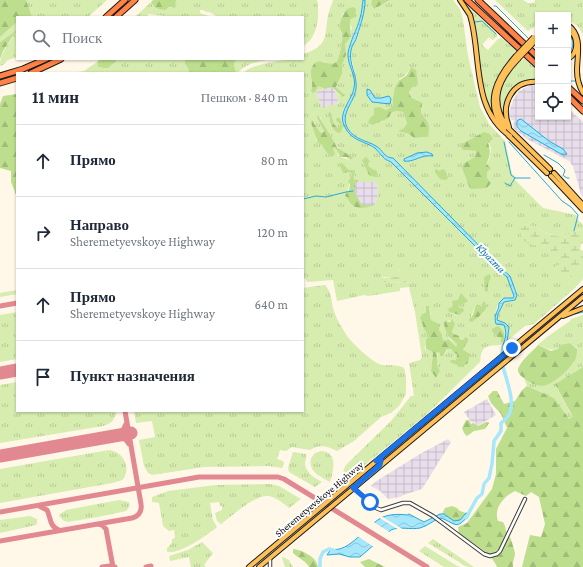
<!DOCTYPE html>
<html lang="ru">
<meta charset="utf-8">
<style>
body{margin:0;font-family:"Crimson Pro",serif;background:#f2f2f3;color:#1f2937}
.controls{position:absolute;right:12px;top:12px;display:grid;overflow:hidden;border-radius:0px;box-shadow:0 1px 3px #0004}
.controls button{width:36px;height:36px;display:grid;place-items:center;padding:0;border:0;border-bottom:1px solid #e0e1e3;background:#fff;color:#1f2937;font:20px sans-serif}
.stop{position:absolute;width:12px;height:12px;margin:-9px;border:3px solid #1a73e8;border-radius:50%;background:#fff}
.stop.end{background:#1a73e8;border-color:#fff;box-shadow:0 1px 4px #0008}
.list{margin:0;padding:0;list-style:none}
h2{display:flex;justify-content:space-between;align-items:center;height:52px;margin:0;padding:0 16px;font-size:17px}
h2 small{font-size:13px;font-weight:400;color:#747a83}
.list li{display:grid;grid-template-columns:26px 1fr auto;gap:12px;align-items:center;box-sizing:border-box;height:72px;padding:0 16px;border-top:1px solid #e0e1e3}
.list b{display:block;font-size:15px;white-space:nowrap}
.list p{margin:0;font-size:13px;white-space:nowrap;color:#747a83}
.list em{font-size:13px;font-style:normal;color:#747a83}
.icon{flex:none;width:22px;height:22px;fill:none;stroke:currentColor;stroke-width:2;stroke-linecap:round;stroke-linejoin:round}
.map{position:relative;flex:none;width:583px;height:567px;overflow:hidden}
.search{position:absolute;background:#fff;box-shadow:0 1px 3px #0004;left:16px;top:16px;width:288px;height:44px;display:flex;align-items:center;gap:10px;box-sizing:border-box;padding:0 14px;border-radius:0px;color:#747a83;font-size:15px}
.panel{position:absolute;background:#fff;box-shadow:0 1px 3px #0004;left:16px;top:72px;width:288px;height:340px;border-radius:0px}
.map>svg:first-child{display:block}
</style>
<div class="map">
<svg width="583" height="567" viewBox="0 0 583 567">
<defs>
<pattern id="industrial-grid" width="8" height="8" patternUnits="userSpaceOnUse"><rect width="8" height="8" fill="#e8ddeb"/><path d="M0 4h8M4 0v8" fill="none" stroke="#c6bcc8"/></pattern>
<pattern id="grass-tufts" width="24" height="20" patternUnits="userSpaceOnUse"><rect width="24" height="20" fill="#d7ecaf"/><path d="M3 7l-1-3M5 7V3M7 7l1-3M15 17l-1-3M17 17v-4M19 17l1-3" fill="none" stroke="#b7c995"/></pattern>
<pattern id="forest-firs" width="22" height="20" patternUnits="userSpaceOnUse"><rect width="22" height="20" fill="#bcde8d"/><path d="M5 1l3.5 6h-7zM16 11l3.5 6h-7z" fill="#a0bd78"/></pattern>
<pattern id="wetland-marsh" width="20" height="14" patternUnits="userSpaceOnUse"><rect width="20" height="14" fill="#d7ecaf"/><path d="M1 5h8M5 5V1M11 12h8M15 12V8" fill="none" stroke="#b7c995"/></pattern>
<pattern id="water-waves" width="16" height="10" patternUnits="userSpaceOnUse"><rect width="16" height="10" fill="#a7e7fc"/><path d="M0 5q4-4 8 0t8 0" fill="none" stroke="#8ec5d7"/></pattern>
</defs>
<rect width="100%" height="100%" fill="#fff7e8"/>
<!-- industrial -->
<path fill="url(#industrial-grid)" d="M531 85 538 87V117H568V108L583 122V197L581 194 573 166 569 161 527 139 513 128 514 120H511L509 112 513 100 519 91Z
M332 87 335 91 339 103 322 109 316 92Z
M355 182H377L378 195 375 205H362L355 193Z
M487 399 496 415 477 426 475 422 472 423 464 412Z
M448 439 451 442 422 489 403 495 400 497 388 499 380 491 371 486 375 482 420 454Z"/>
<!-- grass -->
<path fill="url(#grass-tufts)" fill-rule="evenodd" d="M26 0H107L88 17H31Z
M176 0H317C320 15 318 38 303 46V17H217C209 10 209 14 203 10H200V13L208 16V17H174L148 14V17H135L151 2 153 6 175 8Z
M333 0H363L360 18 349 46 348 53V58L355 81V87L350 100 343 111 342 116 350 134 376 149 383 158 391 162 501 272 507 277 514 295 513 298C509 299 503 299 500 301 496 306 494 318 496 324L504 325C507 332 506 337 503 344 497 347 485 343 482 352 480 355 481 359 480 362L426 415 339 486 345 466 391 421 411 396H414L409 363 420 360 422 357 415 312 409 287 400 288V291L368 296 364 295 337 301 333 280 307 282 306 279H303V73H243C253 63 289 59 303 59V54C331 46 323 35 329 12 330 8 332 4 333 0ZM343 13 353 19 350 20V23L352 28 347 42 345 44 344 47 346 52 342 65V74L336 87 345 95 340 96 335 91 339 103 322 108 316 92 325 89 318 86 311 91 323 61 328 64H334L338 59 342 44V36L340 28ZM331 113 334 124 338 128 340 126 338 123 340 118 343 126 334 129 329 118ZM320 117C329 137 334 146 352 158L351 160 343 158 338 155V152L334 147 332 149 334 151 330 154 327 153 321 144 316 140V137L311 123 314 122 320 132 322 133 324 131C323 126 319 123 317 118ZM342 163 355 176 354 179 358 180V182H377L378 195 375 205 364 207 349 202 346 197 352 174 350 172 342 170ZM399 270 412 282 402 283 385 281 382 283 376 280 384 277H396V272ZM458 300 460 304 458 306 464 311 457 315 451 313 450 308 453 307ZM483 302 487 305C486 313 479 318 471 317L474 309 477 304 482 306 484 303ZM426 306 430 309 431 320 436 323 439 327V330L442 334 443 340 456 347 457 344 450 339 445 331 447 322 451 320 454 327 452 332 454 334 463 340 465 337 467 343 463 350 465 352 458 366 456 360 457 354 450 349 448 348 445 354 437 352 438 363 437 365 440 371 436 378 431 371 433 353 431 351 425 349C425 344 429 341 429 336 429 332 425 331 424 328 422 324 421 319 422 315H425L427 309Z
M365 0H372L371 4 374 9 390 0H453L460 9 463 20 468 56 480 107 489 124 505 141 512 174 515 176V180L543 208 576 215 578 220 583 225V230C575 229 571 234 564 236 557 238 546 232 539 230L537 227 531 226 529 224 526 226 543 244 558 250 564 244 566 243 565 249 562 254 559 275C572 281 573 272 583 266V279L575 288 534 324 525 326 507 341 509 327 497 320C498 314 500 307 504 302L512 301 517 292 507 273 503 270 390 158 385 156 376 146 356 137 349 130 345 122V113L356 92 357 83 351 56V50L357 37 363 18ZM411 67 416 78 409 91 411 97 417 100 422 109 414 138 409 134 399 131 404 128 407 123 403 112 396 111 391 113 389 118 373 125 370 118 380 107 386 110 392 107C394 99 392 92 396 84 399 77 406 78 411 67ZM370 90 375 98H381L389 96 384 103C376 103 372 101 367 95ZM484 133 491 148 489 160 486 164 487 178 470 189 464 173V163L475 157 476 151 463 150 471 139Z
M495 0H523L528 3H534L535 0H583V35C580 28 575 23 568 20V15H538V24L528 31Z
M464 2 496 33 497 36 493 40 489 37 482 45 488 50 498 39 502 38 516 51 513 54 514 56C505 66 497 76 493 90L498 122C495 117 490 112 488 107 473 73 485 36 464 2Z
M17 22V57L8 60 3 65 0 66C0 51 11 43 16 31L0 42V37Z
M524 58 538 71V81L519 85 505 106 506 122C491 98 503 79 519 60L521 61Z
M116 59H185V64L188 68 189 73H71L84 71 97 62 98 65 116 61Z
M236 59H270C258 62 246 63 238 73H236L234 64Z
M325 285C332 292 331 302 334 311 336 319 343 329 347 336 352 343 375 365 383 365 391 366 396 364 404 368L406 376V394L399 406 391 413 381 417 354 441 337 451C327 446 320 444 310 450L292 447 286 451 280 450 277 459 283 461 284 464 282 468 269 466 204 467 152 475 148 473 144 466 139 440 155 437 152 421 136 423 134 411H303V288Z
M17 290V294L0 297V293Z
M17 312V359L0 362V315Z
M583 315V367L555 384 573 418 568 419 554 398 527 386 524 378 541 386 577 356V348L570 343C554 351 555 352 538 345L547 337 570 321 571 319Z
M17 382V411H116C116 420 110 424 103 426L0 443V385Z
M109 450C122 451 131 466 124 478 122 481 116 482 112 483L0 503V469Z
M321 451C338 452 334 470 330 482 320 476 308 472 311 458L315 453Z
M293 452 306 454C307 458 305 460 305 464 306 473 315 478 322 482L315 487 289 472 288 468Z
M270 484 279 486 301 499 289 508C283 503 275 496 267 496 254 496 233 515 221 524L217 521 215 513 222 510V506H220L219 502 210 503 213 520 217 527 216 528C205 536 181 554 167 552V548L172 543V539L175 538 174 530 169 531 163 526 159 503 152 502V497L168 491 216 485Z
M119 500 129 502 130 506 126 511 98 517 68 522 64 521 59 516 60 514 66 510Z
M30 516 37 519V523L36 525 0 533V520Z
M433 539 474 567H467L428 543Z
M202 542 213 553 204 565 206 567H191L189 557 170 561 169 556 188 550Z
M425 546 459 567H444L419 551Z
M283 557 289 560 293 567H285L282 558Z"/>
<!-- forest -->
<path fill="url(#forest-firs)" d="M0 0H26L32 17H17V22L0 37Z
M153 0H176L175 8 169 7 165 10C158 9 154 8 151 2Z
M372 0H390L374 9 371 4Z
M353 7 356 9 355 17 350 20C350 29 353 37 345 44L346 55 342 65V74L336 87 345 95 342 97 332 87 325 89 318 86 316 91 313 93 311 91C315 82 307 73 314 64 321 56 333 71 338 59 340 53 343 42 342 35 342 33 341 31 340 29 339 22 343 14 347 9Z
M17 30 3 51 0 59V42Z
M100 59H116V61L108 68C103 68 99 68 97 62Z
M185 59H236L234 64 236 73H189L188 68 185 64Z
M411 67 416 70 418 85 412 87 409 92 411 97 422 103 421 115C429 120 430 127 428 136L414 138 409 134 398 131 404 128 407 123 403 112 396 111 391 113 389 118 373 125 368 123 370 118 374 114V108L380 107 386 110 392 107C394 99 392 91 397 83 399 79 401 80 404 77 408 75 409 71 411 67Z
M17 94V197L11 182V171L0 168V104L3 96Z
M329 112 331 113 334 124 338 128 340 125 336 120 337 118H340L343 126 341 132 338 133C331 128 329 121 329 112Z
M318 115 337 147 353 158 351 160 346 157H340L338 152 334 147 333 149 335 154 333 156 327 153 321 144 318 143 311 123 312 120 320 132 322 133 324 131 317 118Z
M484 132 490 134 493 139 488 143C491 150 490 158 486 164L491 168 487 172V178L491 183 487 188 470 189 462 168 464 163 475 157 476 151 463 150 460 145Z
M366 157 370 161 367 165 372 169 377 171V176L375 177 369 175 362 160Z
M339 163H342L349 170H355L354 179 358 180V182H355V193L362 205H375C359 210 353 210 345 195L349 190 350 184 348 182 351 177 352 174 349 172 343 173Z
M435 169 440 171 442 169 445 170 448 178 446 180 440 179 435 172Z
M490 274 491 277 488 283V291L485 292 484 277Z
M461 293 468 301 463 304 458 306 460 308H463L464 311 459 315 449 312 448 309 453 306 452 301 458 300Z
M483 301C494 308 477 317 472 322L469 321V319C475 316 473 309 477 304L482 306Z
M426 306H429L431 320 439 324V330L442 334 443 340 446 341 448 339 456 347 457 344C447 335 446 336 444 323L446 320 447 322H450L452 319 455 324 452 332 454 334 459 336 460 339 463 340 465 337 468 338V340L463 350 470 354 468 363 461 367 450 362 451 360H456L457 354 454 353 451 349H447L443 356H440V353L437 352C436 357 439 360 437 365L440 371 436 378 431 371 433 353 431 351 426 349V340L429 336 424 329 420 317 426 312Z
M498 326C504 330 506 336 503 342H501V338L498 337 492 331V329Z
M570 343 577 349C577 352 577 355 576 358 571 368 553 386 541 386 535 386 516 376 518 369 521 360 532 352 538 345L551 351 558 349 561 345Z
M583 367V567H522L530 535 541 537 545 524 539 497 531 492 526 496 515 491C504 496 493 509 498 521L503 522 505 526 506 531C511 536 513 546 515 553 515 558 512 562 513 567H497C491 552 472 543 459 534L458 527 467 523 492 489 496 474V449L507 428 501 414 491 403 488 396 493 391H497L504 404 515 401 522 390 527 386 554 398 569 419 573 417 555 384Z
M466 420H469L471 424 474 423 478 426 486 422H488L489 423 485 429 474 431 467 436 464 433 462 428Z
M452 506 457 508 460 511 466 513 460 520 452 521 442 514 445 508Z
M293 549C302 550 317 557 318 567H309C306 561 298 558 293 553Z
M369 559 385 567H365L360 562Z"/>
<!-- wetland -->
<path fill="url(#wetland-marsh)" d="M529 224 531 226 537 227 539 230C546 232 554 237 561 236 569 236 574 229 583 230V243L581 244 580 249 583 251V266C578 269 576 274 571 276 566 278 562 278 559 275 548 265 564 254 566 244H564L554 254 549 255 547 246 543 244 538 246C524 243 519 241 521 226H526Z
M399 270 413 282C410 282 406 283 403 283 398 283 392 281 387 282 381 282 380 284 374 282 380 276 388 278 396 277V271Z"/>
<!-- water -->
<path fill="url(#water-waves)" stroke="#28aad9" d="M363 0H365C365 12 361 24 357 36 356 41 352 45 351 50 348 63 358 76 356 89 354 103 339 114 348 129 355 140 366 140 376 146 383 150 384 158 393 158L503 270 510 276 517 295 515 300 504 302 498 314 497 320 505 323 509 327 506 350 501 354C502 343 509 336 504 325L496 324C493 313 499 312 499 303L504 298H513L514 296 507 277 501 272 391 162C388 160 385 160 383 157 380 154 378 151 375 148 362 140 351 141 344 125 338 112 352 100 354 88 357 76 347 65 348 53 350 41 357 30 360 18 362 12 362 6 363 0Z
M367 89 370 90 375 98H381L389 96 391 99 390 104 372 102 367 95Z
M521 119 549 141 563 149 567 154 565 155 561 154 521 131C518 128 515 125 518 120Z
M427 152 432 154 433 156C421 154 413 163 404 161V159L417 153Z
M466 513 470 514C455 531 457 524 441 518 433 520 428 526 420 528 410 530 400 526 391 530L360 557H350L339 554 327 555 331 549C349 554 367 524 383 517 391 514 399 514 407 515L409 514 424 522 440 514H444L454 521 460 520Z"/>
<!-- pier -->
<path fill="#fff7e8" d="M381 516 404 530H399L378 517Z
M372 521 391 533 374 547 356 535Z"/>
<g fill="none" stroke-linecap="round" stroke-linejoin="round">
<!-- stream -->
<path stroke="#28aad9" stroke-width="1" d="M494 6H496L530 40
M475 22 482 21 496 34
M568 33C575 40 574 48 568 55
M534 43 538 47
M568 79 571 81H575
M504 142 511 175 515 178H530
M509 142 562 201 571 207 578 215 574 231
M544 155 558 163 565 170 563 176
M564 176 567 178H569
M505 183 510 186 515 178
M303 199 316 196 326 197 346 192 353 191
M575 314 583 312"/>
<!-- river -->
<path stroke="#a7e7fc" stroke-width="3.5" d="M466 518 477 498 482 494 484 484 489 478 492 464 494 441 501 431V423C520 412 508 386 504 370 502 364 502 354 503 348
M320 567V559L323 552 329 549 335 551"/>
<!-- taxiway -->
<path stroke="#e28890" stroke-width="5" d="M0 306 17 303
M126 424 122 432 112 436C120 436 125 437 129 444
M39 506 47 510C51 518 49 526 59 530
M0 512 199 477H278L284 479 427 567
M98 524 102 525 106 529 113 567
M0 541 132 518C139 516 142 511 141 504L125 411
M102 567 110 566 115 567
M146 567 151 566"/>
<!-- runway -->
<path stroke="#e28890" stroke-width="13" d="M0 373 17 370
M0 456 131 433"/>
<!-- street casing -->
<g stroke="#3d3d3d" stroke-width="4.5">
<path id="street" d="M354 488 376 508 381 510 403 503H410L433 516 484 554 490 556 497 554 500 551 525 499
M270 567V558"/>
</g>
<!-- primary casing -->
<g stroke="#1b1b1b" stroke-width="6">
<path id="primary" d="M460 0 470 15 472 23C481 62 473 110 510 136
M568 25C583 36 577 55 577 71 577 79 579 86 583 93
M568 29C579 37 579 52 568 59
M518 59C498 80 489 101 507 127L550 169
M509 127C500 104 512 80 538 82
M504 129C484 103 496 79 515 57
M508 135 547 173
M554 173 583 205
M551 176 583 210
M563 316 583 308
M249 567 583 289
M259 567 583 297"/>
</g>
<!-- highway casing -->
<g stroke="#1b1b1b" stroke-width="7">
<path id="highway" d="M467 0 538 66
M478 0 538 57
M106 17 125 0
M116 17 135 0
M31 73 61 59
M0 76 23 69 46 59
M0 83 17 78
M568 87 583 101
M568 96 583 111"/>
</g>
<!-- street -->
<use href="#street" stroke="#fff" stroke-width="2.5"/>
<!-- primary -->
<use href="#primary" stroke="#ffc058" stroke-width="4"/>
<!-- highway -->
<use href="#highway" stroke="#ff8246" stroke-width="5"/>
<!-- primary-bridge casing -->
<g stroke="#1b1b1b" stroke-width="6" stroke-linecap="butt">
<path id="primary-bridge" d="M515 57 534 37
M518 59 536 40"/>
</g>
<!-- primary-bridge -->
<use href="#primary-bridge" stroke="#ffc058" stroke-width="4"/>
</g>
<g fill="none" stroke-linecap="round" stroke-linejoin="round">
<!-- route -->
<path stroke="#1a73e8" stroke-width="5" d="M370 502 353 488 380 465 381 461 379 460 376 461 512 348"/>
</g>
<g text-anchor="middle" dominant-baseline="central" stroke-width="4" stroke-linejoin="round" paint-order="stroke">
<!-- street labels -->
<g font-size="10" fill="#0a0a0a" stroke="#fff">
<text transform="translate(319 499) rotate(-40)">Sheremetyevskoye Highway</text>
</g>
<!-- water labels -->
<g font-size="11" font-style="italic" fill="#0b77a5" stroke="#fff">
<text transform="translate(491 258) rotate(45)">Klyazma</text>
</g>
</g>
</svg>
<div class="controls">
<button>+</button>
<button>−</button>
<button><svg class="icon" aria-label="locate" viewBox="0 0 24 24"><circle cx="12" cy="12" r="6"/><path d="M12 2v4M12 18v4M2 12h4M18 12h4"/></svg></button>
</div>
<div class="stop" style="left:370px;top:502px"></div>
<div class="stop end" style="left:512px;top:348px"></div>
<div class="search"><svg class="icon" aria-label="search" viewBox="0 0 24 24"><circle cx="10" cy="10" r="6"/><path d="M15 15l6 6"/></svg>Поиск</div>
<section class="panel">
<h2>11 мин<small>Пешком · 840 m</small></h2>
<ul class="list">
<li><svg class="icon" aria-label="ahead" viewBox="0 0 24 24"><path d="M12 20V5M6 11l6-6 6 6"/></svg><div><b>Прямо</b></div><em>80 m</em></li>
<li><svg class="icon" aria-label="right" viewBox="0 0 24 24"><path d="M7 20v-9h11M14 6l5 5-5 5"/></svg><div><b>Направо</b><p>Sheremetyevskoye Highway</p></div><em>120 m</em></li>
<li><svg class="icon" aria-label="ahead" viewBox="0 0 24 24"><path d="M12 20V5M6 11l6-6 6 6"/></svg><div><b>Прямо</b><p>Sheremetyevskoye Highway</p></div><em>640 m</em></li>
<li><svg class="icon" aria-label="arrive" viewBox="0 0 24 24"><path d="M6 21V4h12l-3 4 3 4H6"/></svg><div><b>Пункт назначения</b></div></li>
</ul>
</section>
</div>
